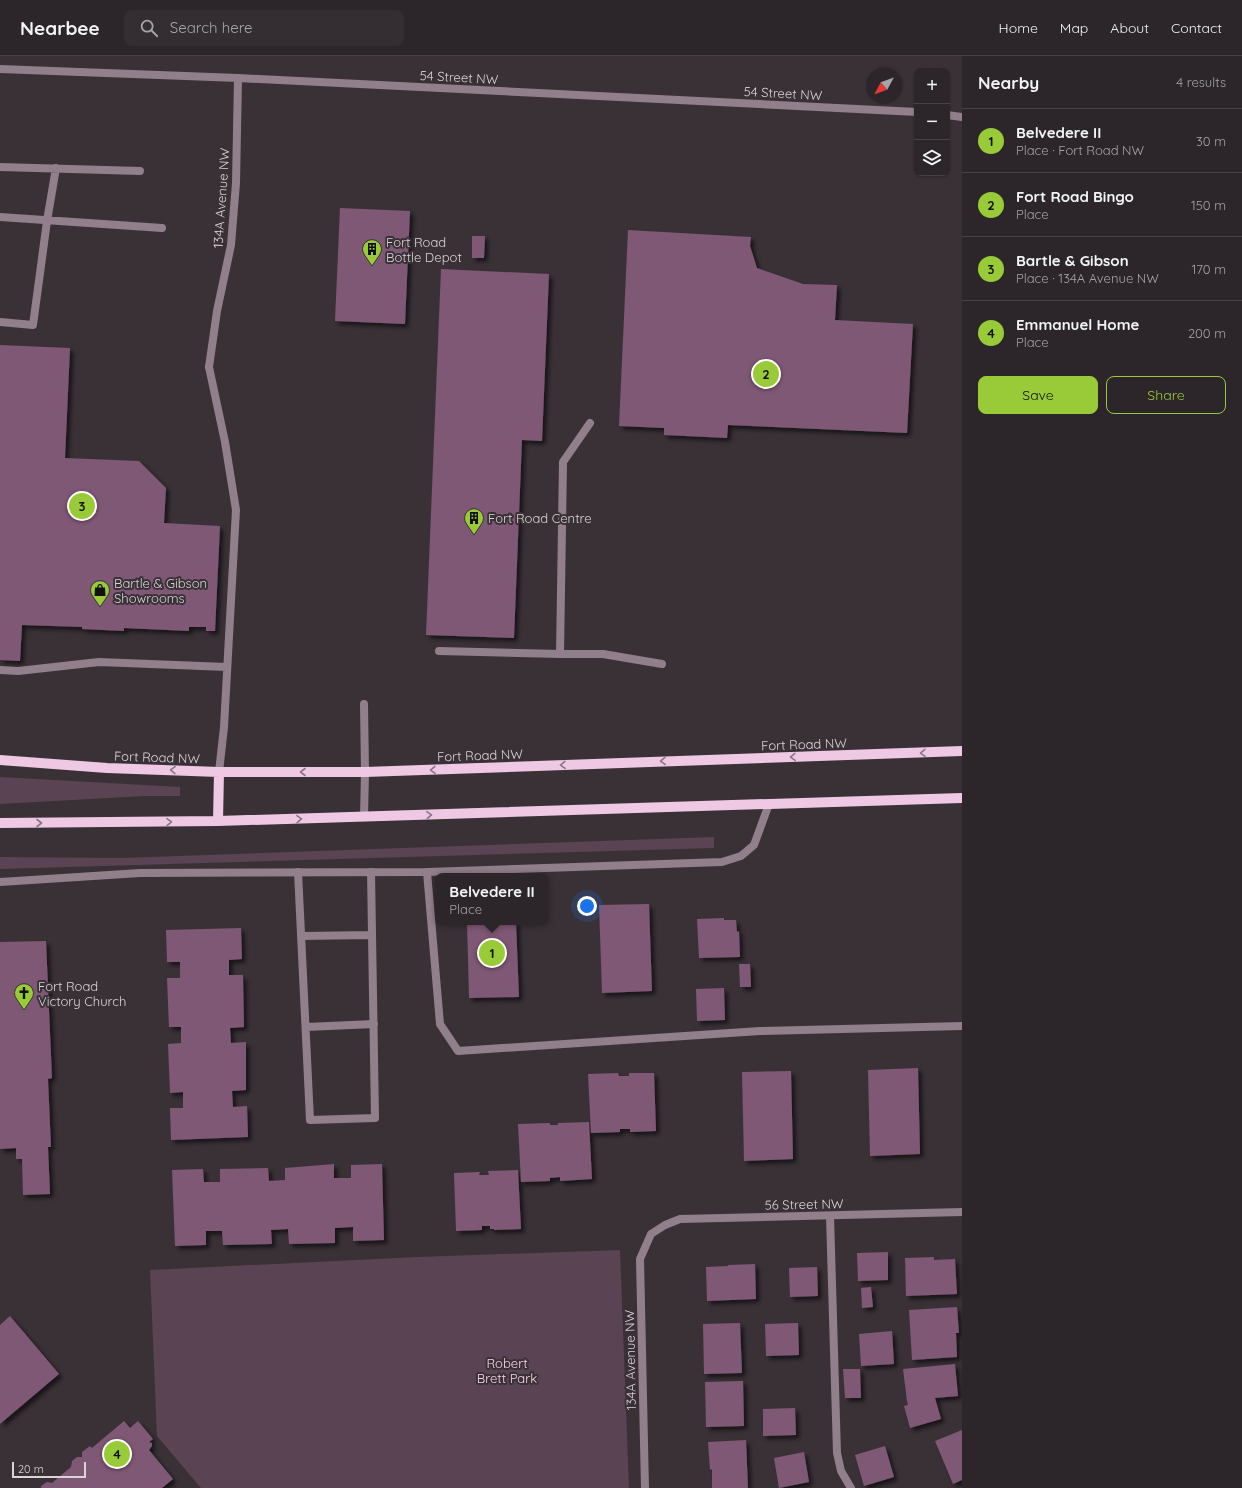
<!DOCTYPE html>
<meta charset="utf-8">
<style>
body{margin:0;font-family:Quicksand,sans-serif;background:#342d31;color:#f1f3f6}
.controls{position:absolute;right:12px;top:12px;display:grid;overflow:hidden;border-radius:8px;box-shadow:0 1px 3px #0004}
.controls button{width:36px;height:36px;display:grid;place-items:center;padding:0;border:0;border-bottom:1px solid #484246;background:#2c2529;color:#f1f3f6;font:20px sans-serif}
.compass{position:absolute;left:866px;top:12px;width:36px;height:36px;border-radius:50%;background:#2c2529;box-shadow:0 1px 3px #0004;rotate:229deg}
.scale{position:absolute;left:12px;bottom:10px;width:74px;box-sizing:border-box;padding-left:4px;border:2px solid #dad4d8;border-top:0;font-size:11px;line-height:14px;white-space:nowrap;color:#dad4d8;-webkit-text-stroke:3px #3a3137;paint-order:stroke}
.you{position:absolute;left:587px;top:850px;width:14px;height:14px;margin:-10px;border:3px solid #fff;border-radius:50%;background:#1a73e8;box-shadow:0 0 0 6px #1a73e833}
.badge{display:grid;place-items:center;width:26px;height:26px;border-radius:50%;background:#98cb37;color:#111;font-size:13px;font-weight:700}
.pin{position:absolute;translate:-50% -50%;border:2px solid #fff;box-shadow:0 1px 4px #0006}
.popup{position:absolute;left:435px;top:817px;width:114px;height:52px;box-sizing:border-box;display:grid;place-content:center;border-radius:8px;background:#2c2529;filter:drop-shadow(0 1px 3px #0005);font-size:13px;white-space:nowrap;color:#a6a5a8}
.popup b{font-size:15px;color:#f1f3f6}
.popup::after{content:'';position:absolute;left:50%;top:100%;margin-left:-8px;border:8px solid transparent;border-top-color:#2c2529}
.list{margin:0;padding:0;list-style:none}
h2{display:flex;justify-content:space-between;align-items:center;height:52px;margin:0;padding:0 16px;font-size:17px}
h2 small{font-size:13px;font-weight:400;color:#a6a5a8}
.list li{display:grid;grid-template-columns:26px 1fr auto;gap:12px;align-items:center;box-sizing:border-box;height:64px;padding:0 16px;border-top:1px solid #484246}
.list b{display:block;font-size:15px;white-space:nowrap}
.list p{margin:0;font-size:13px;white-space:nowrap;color:#a6a5a8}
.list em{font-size:13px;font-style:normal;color:#a6a5a8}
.actions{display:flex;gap:8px;padding:12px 16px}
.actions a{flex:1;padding:9px 0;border:1px solid #98cb37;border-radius:8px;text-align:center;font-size:14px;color:#98cb37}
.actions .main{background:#98cb37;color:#111}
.icon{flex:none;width:22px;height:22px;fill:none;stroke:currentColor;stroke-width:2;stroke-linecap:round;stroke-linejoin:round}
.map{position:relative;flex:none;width:962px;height:1432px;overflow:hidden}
header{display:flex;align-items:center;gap:24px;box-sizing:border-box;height:56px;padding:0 20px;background:#2c2529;border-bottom:1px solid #484246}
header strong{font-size:19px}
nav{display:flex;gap:22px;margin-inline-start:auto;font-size:14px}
.search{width:280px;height:36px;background:#342d31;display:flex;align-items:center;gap:10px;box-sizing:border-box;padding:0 14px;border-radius:8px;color:#a6a5a8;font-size:15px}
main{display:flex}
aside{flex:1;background:#2c2529}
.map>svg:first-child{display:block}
</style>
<header>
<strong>Nearbee</strong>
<div class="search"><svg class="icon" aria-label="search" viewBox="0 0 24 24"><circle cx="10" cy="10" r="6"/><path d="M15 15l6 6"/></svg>Search here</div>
<nav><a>Home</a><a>Map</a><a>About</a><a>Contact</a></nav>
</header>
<main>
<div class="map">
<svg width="962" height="1432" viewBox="0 0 962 1432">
<defs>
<filter id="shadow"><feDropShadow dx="3.5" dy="3.5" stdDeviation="2" flood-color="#0009"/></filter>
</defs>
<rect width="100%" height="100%" fill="#3a3137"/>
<!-- green -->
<path fill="#5a4353" d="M0 721 180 731V740H145L0 748Z
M714 781V792L0 813V801L122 802Z
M620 1194 629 1432H201L157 1380 150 1214 418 1201Z"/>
<!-- building -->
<path fill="#7f5874" filter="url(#shadow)" d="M340 152 410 155 405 268 335 265Z
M628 174 751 181 750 190 757 212 803 228 837 229 835 264 913 268 907 377 728 369 727 382 664 379V372L619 370Z
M472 180H485L484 202H472Z
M441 213 549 218 542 385 522 384 514 582 426 579Z
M0 289 70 292 65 402 139 405 166 432 164 467 220 470 215 575H206V571H189V575L124 572V575L82 573V571L22 569 20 605 0 604Z
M649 848 652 935 602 937 599 849Z
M724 862V864H736L737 876 739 875 740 901 699 902 697 863Z
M467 866H516L519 941 469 942Z
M241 872 242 903 229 904V919H243L244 971 230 972 231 987 246 986V1034L232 1035 233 1051 247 1050 248 1081 171 1084 170 1052H183V1036L170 1037 168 988 181 987V971H169L167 922H180V906H167L166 874Z
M46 885 52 1022 48 1023 51 1091H48L50 1138 23 1139 22 1103H16V1092L0 1093V886Z
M739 908H750L751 931H740Z
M724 932 725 964 697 965 696 933Z
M918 1012 920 1098 870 1100 868 1014Z
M791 1015 793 1103 744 1105 742 1016Z
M618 1017 619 1020H629V1017H654L656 1075 630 1076V1073H620V1076L591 1077 588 1018Z
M589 1066 592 1123 560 1125V1121L550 1122V1125L521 1126 518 1068 550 1067V1069H558V1067Z
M334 1108V1122H351V1109L382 1108 384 1184 353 1185V1171L335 1172V1187L289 1188 288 1173 271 1174 272 1188 223 1189 222 1175H206V1189L175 1190 172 1114 203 1113 204 1126H220V1113L268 1112 269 1125 285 1124V1112Z
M518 1114 521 1173 494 1174V1173H490V1170H482V1174L456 1175 454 1117 480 1116 479 1119H489L488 1115Z
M888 1196V1224L858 1225 857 1197Z
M934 1201V1204L955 1203 957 1238 906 1240 905 1202Z
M755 1208 756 1243 707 1245 706 1211 728 1210V1209Z
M817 1211 818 1240 790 1241 789 1212Z
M871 1231 873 1251 862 1252 861 1232Z
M957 1251 959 1277H956L957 1301 912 1304 909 1254Z
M10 1260 59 1318 0 1368V1269Z
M740 1267 742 1317 704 1318 703 1268Z
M798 1267 799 1299 766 1300 765 1268Z
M892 1275 894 1308 861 1310 859 1278Z
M955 1308 958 1340 935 1342 941 1363 910 1372 904 1350 908 1349 907 1345 903 1313Z
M843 1313H860L861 1342H845Z
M743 1325 744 1370 706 1371 705 1326Z
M795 1352 796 1379 763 1380V1353Z
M124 1365 130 1372 138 1365 153 1383 149 1386 152 1387V1390L149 1394 173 1423 162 1432H41V1430L47 1426 52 1427 71 1411 72 1405 77 1401H82V1396L90 1390 92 1392Z
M962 1374V1424L953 1428 935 1385Z
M746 1384 748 1432H712V1413L710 1414 708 1386Z
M885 1390 894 1421 864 1430 855 1399Z
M804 1396 809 1426 779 1432 774 1402Z"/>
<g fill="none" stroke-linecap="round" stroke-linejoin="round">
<!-- lane -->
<path stroke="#917f8c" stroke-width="8" d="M0 111 140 115
M0 161 162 172
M0 266 33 269 47 165 56 112
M209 311 225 386 236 454 224 671 219 716
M590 367 563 406 560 598H603L662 608
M439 595 560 598
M0 614 18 615 99 606 227 611
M364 648 365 716 364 761
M298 816 310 1064 375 1062 371 816
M427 816 440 968 458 995 760 975 962 970
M301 880 372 879
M306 971 374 968
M830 1160 837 1397 841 1415 851 1432"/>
<!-- street -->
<path stroke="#917f8c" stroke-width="8" d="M0 13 238 22 917 56
M947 59 962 61
M209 311 217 255 231 189 236 127 238 22
M0 826 140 817 427 816 722 806 741 800 754 789 769 748
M645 1432 640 1203 651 1178 665 1169 680 1163 962 1156"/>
<!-- primary -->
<path stroke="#efc9e4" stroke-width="10" d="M0 704 107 712 219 716H365L962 695
M218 765 219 716
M0 767 218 765 962 742"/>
</g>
<!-- one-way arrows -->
<defs><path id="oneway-chevron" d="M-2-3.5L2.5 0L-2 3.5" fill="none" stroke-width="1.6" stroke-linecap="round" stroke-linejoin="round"/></defs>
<g stroke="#8b7585">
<use href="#oneway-chevron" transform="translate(923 697) rotate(178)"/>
<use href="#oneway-chevron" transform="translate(793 701) rotate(178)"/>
<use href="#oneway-chevron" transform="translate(663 705) rotate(178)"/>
<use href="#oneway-chevron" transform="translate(563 709) rotate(178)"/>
<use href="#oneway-chevron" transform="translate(173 714) rotate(-178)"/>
<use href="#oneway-chevron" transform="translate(433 714) rotate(178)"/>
<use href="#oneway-chevron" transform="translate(303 716) rotate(-180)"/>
<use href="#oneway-chevron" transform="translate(429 759) rotate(-2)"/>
<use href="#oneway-chevron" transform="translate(299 763) rotate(-2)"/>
<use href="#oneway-chevron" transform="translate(169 766) rotate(-1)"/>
<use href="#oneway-chevron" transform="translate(39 767)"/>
</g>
<!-- icons -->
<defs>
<g id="building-pin" transform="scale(1)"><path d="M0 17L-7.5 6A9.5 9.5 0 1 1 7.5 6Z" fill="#98cb37" stroke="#3a3137"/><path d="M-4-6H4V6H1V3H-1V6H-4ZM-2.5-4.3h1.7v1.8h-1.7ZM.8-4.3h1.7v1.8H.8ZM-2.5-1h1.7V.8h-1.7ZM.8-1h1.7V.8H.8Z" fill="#111"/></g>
<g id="shop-pin" transform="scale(1)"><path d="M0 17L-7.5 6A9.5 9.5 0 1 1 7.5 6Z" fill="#98cb37" stroke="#3a3137"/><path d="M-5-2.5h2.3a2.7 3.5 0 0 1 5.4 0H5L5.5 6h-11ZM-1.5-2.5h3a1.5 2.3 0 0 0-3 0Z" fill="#111"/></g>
<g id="church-pin" transform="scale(1)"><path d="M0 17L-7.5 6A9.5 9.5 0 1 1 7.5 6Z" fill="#98cb37" stroke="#3a3137"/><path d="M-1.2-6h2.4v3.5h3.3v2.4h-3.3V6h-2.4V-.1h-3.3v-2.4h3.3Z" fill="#111"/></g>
</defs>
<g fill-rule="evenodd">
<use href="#building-pin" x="372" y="193"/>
<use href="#building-pin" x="474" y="462"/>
<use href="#shop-pin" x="100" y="534"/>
<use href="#church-pin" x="24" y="937"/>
</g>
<g text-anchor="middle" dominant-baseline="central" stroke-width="4" stroke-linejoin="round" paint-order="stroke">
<!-- street labels -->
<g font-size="13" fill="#dad4d8" stroke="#3a3137">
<text transform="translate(459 21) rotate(3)">54 Street NW</text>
<text transform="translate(783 37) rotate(3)">54 Street NW</text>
<text transform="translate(221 142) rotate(-86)">134A Avenue NW</text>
<text transform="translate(804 688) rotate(-2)">Fort Road NW</text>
<text transform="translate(480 699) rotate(-2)">Fort Road NW</text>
<text transform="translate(157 701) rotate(2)">Fort Road NW</text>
<text transform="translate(804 1148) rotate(-1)">56 Street NW</text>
<text transform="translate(630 1304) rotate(-91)">134A Avenue NW</text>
</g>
<!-- poi labels -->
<g font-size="13" fill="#dad4d8" stroke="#3a3137" text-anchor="start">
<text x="386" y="186">Fort Road<tspan x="386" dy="15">Bottle Depot</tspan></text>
<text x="488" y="462">Fort Road Centre</text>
<text x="114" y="527">Bartle &amp; Gibson<tspan x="114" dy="15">Showrooms</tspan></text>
<text x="38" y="930">Fort Road<tspan x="38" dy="15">Victory Church</tspan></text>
</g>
<!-- park labels -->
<g font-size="13" fill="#fbd3ef" stroke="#3a3137">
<text x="507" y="1307">Robert<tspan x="507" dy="15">Brett Park</tspan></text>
</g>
</g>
</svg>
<div class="controls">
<button>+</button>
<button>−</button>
<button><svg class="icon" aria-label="layers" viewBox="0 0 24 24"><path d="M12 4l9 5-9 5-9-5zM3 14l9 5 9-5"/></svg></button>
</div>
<svg class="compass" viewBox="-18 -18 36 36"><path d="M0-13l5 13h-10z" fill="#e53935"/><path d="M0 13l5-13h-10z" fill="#a6a5a8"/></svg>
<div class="scale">20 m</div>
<div class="you"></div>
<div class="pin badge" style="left:492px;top:897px">1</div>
<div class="popup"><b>Belvedere II</b>Place</div>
<div class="pin badge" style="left:766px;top:318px">2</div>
<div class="pin badge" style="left:82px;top:450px">3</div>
<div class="pin badge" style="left:117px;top:1398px">4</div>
</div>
<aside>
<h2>Nearby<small>4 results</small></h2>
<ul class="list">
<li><span class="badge">1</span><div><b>Belvedere II</b><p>Place · Fort Road NW</p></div><em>30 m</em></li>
<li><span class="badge">2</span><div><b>Fort Road Bingo</b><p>Place</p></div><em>150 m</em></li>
<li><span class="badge">3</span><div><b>Bartle &amp; Gibson</b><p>Place · 134A Avenue NW</p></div><em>170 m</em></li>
<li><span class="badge">4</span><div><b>Emmanuel Home</b><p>Place</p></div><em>200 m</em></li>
</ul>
<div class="actions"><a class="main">Save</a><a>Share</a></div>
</aside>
</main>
